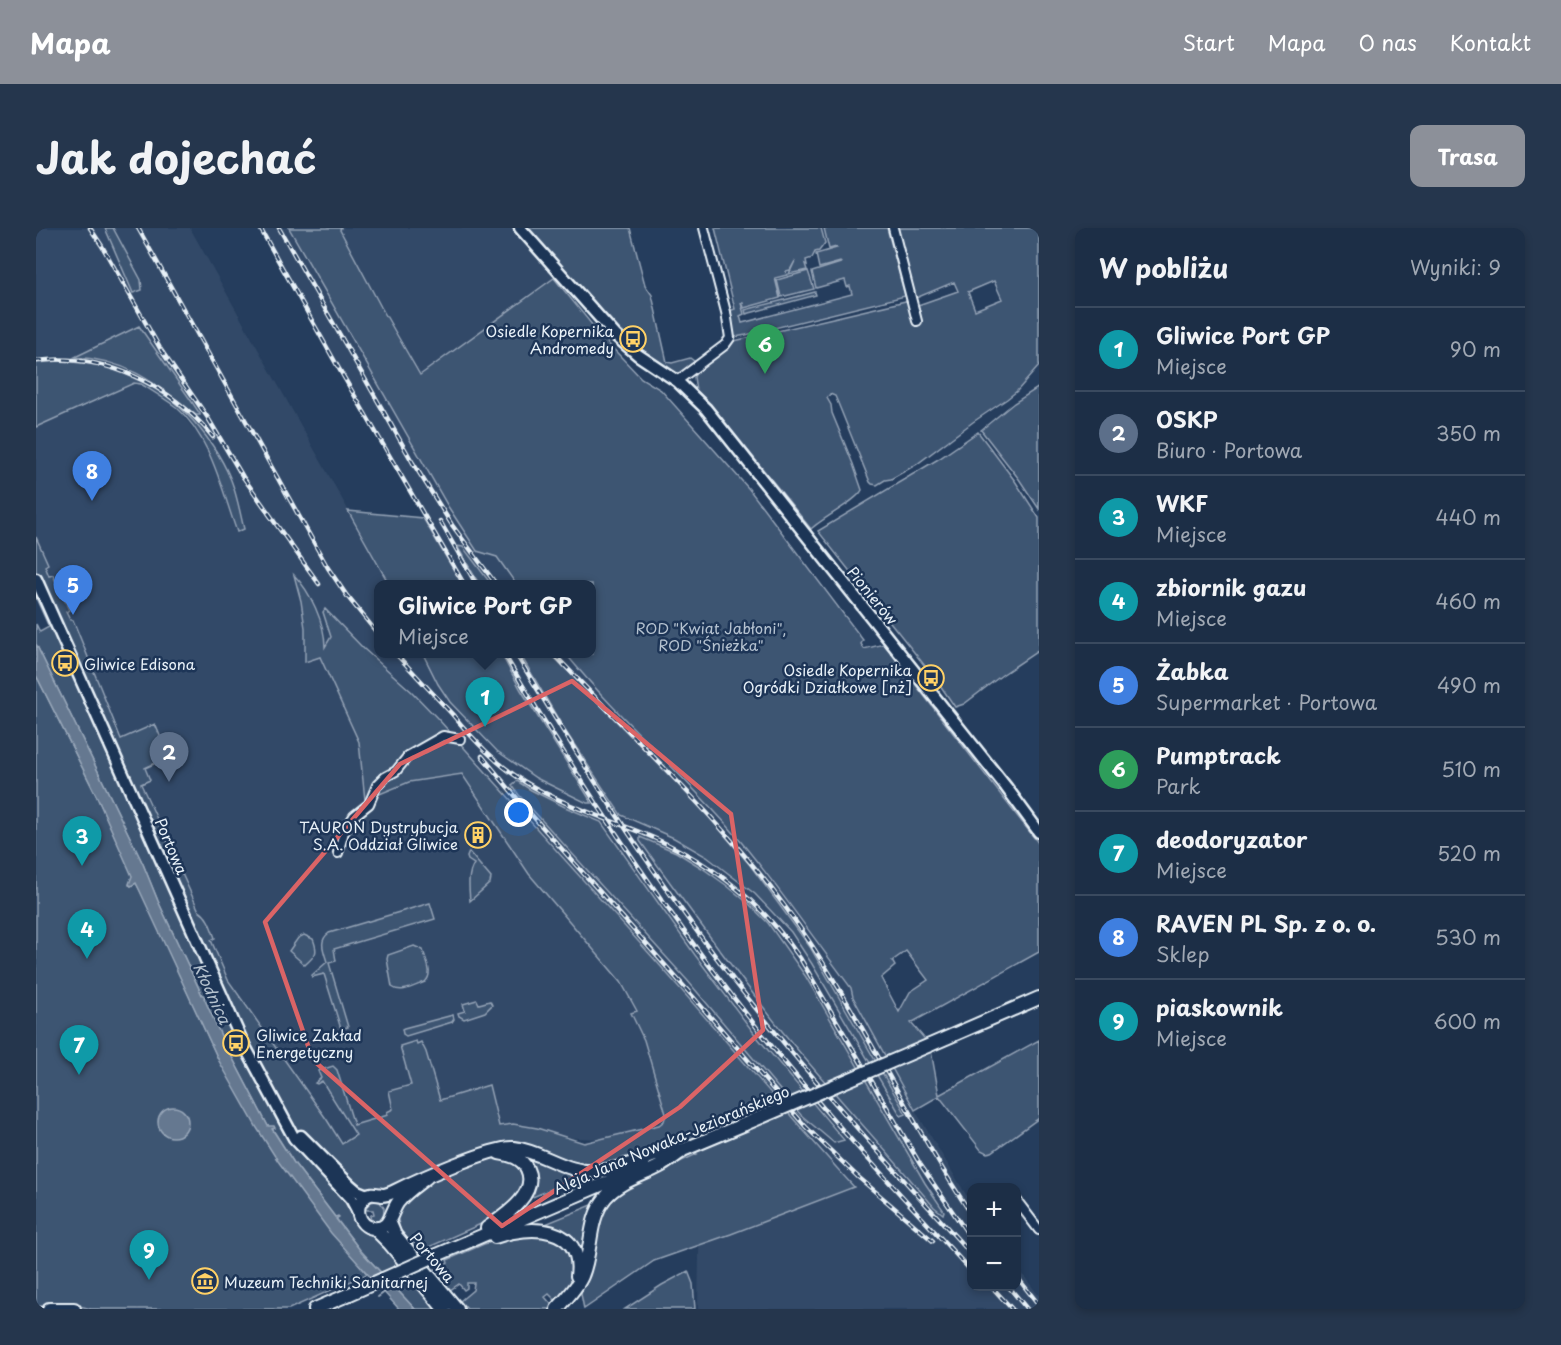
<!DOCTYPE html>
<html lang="pl">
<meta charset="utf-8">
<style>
body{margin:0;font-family:"Playpen Sans",sans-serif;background:#25364d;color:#f1f3f6}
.controls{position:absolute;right:18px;bottom:18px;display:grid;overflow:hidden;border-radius:12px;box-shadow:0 3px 9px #0003}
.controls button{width:54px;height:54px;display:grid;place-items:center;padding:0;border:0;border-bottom:2px solid #3a4a5f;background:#1c2e46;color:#f1f3f6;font:30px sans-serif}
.you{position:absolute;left:483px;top:585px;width:21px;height:21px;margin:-15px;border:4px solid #fff;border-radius:50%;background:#1a73e8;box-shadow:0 0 0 9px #1a73e833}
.badge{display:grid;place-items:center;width:39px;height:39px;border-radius:50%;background:#8c9099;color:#fff;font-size:20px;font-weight:700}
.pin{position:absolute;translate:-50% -50px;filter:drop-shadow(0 2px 3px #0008)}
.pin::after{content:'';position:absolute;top:32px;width:21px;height:18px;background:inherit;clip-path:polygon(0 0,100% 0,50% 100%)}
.popup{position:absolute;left:338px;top:352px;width:222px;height:78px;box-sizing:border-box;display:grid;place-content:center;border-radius:12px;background:#1c2e46;filter:drop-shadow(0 2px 4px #0005);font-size:20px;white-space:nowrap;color:#a0a8b3}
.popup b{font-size:22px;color:#f1f3f6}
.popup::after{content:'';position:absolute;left:50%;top:100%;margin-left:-12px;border:12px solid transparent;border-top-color:#1c2e46}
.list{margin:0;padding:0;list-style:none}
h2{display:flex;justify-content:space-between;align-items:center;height:78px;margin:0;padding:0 24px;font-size:26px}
h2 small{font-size:20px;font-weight:400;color:#a0a8b3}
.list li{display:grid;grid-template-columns:39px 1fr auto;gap:18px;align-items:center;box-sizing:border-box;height:84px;padding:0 24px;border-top:2px solid #3a4a5f}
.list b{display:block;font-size:22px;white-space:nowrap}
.list p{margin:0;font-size:20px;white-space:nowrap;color:#a0a8b3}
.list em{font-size:20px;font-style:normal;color:#a0a8b3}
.map{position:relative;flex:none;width:1003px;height:1081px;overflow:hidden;border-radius:12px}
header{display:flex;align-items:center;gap:36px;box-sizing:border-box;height:84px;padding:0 30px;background:#8c9099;color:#fff}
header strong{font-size:28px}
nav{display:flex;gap:33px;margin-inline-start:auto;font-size:21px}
.intro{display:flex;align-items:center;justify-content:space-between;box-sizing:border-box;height:144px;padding:0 36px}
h1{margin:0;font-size:42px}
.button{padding:15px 27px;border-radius:12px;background:#8c9099;color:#fff;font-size:21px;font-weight:700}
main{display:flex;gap:36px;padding:0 36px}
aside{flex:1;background:#1c2e46;border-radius:12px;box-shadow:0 3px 9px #0003}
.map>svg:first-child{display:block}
</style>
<header>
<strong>Mapa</strong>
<nav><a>Start</a><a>Mapa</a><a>O nas</a><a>Kontakt</a></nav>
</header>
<div class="intro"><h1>Jak dojechać</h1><a class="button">Trasa</a></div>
<main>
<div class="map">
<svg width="1003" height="1081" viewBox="0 0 1003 1081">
<rect width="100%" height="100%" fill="#253d5d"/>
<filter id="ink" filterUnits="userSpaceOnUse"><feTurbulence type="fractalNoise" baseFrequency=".0167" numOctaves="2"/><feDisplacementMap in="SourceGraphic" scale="12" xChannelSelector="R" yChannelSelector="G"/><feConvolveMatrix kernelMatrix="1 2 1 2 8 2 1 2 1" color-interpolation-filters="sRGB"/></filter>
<g filter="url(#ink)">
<!-- built -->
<path fill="#334a68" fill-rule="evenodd" d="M0 0H69L105 52 77 0H154L338 328 353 356H342V426H387L402 456 461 523 501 550 525 563 556 575 485 462 465 426H484L528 501 585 587 638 610 671 629 719 666 755 704 776 736 864 888 869 886 796 755 774 719 756 694 714 637 658 571 515 426H530L572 472 662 565 716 626 815 760 817 769 879 882 935 975 936 1058H981V1039L1003 1068V1081H662L665 928 754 888 727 854 585 693 509 610 289 381 287 384 295 409 284 429 323 514 329 572 373 554 426 546 493 646 585 754 601 783 595 786 608 812 630 886 641 914 517 909 472 900 331 957 291 892 192 752 175 712 179 711 169 687 163 683 86 511 37 392 34 393 29 383 32 382 16 347 13 349 9 337 12 336 0 309V199L98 155 105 156 140 180 166 211 176 233 180 221 172 210 142 178 107 154 105 148 129 162 155 183 156 174 103 98 39 129 18 128 0 130ZM258 347 275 372 285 396 289 410 284 429 270 434 269 400 265 373ZM481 553 495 562 529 579 565 594 659 727 721 809 808 912 798 915 765 887 651 752 483 567 476 557ZM604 609 640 624 666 640 690 657 712 675 732 695 770 749 889 955 906 978 898 979 787 852 747 804 693 735 604 613Z
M221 0H253L413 280 441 323 461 329 480 356H455L422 318 443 356H426Z
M305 0H479L518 50 384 148 345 79 303 1Z"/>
<!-- green -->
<path fill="#3e5472" stroke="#93a2b5" stroke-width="1.5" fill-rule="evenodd" d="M69 0H77L105 52 106 62 97 65Z
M253 0H305L304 2 345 79 384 147 518 50 566 109 605 150 625 162 713 261 827 412 825 416 828 421 848 416 1003 616V724L875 795 894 817 903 867 1003 812V890L956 924 951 925 945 922 903 868 879 882 817 769 815 760C774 705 735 648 690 596 638 538 579 486 530 426H556V356H480L461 329 441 323 413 280ZM870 723 892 752 874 764 863 784 845 750 859 738 856 733Z
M485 0H594L609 57 616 67 631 134 636 135 654 130 658 133 664 140 688 123 694 114 874 72 877 81 883 80 882 77 922 63 918 54 880 70 862 0H1003V138L981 163 971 171 937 194 881 236 855 251 849 252 841 257 836 256 834 254 802 175 799 168 794 166 791 170 795 177 796 185 817 236 826 262C821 273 786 290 775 301L681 184 660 162 658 149 660 145 667 139 641 153 602 127ZM958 53 966 71 939 82 932 64Z
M679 0H785L789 15 783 23 779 24 776 30 770 32 771 37 769 36 771 42 753 46 759 33 754 42 750 43 751 47 739 50 744 70 708 80 707 75H705L708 86 704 88 706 95 816 66 814 58 811 59 809 52 780 60 776 44 805 35 804 34 783 40 780 26 801 20 800 19 793 21 788 0H851L869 68 710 107 694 110 690 84 699 81Z
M772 43 778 61 745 69 741 52Z
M779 64 780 67 710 86 709 82Z
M103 98 156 174 164 186V187H160C120 156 93 132 39 129Z
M23 133C43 134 63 137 82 142 132 157 176 206 195 252 201 267 204 285 208 301L201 304C186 262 175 209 140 179 129 171 116 163 105 156L98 155 0 199V135Z
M1003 159V281L983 251 945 202 978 175Z
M942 204 979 253 1003 290V422L966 447 928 476 919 479 904 457 782 303 904 230Z
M312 283 387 290 426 356H353Z
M0 309 12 336 9 338 13 348 17 347 33 382 30 384 34 392H37L85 511 119 496 133 529 109 540 114 552 105 556 163 683C173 689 175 700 179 710L175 712 192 752 291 892 306 916 320 907 286 853 281 856 279 855 285 850 282 843 297 838 301 842 318 897 352 887 351 884 357 881 353 863 375 857 364 818 380 813 381 816 385 814 390 824 404 872 453 857 463 898 477 896 501 900 548 915 623 897 628 893 630 886 608 812 595 785 601 783 585 754 493 646 426 546 373 554 329 572 323 514 284 429 269 434V400L265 373 258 347C274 363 289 395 289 419L295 409 287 384 289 381 328 421 376 464 403 492C475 572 548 652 620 733 686 808 751 885 818 959L695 1006 618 1033 548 1081 545 1066 555 1038 567 982 578 969 586 962 609 950 661 926 641 915 591 933 556 939 538 935 474 915 458 917 407 937 380 946 349 961 328 960 313 976 330 1004 342 1010 404 1081H379L324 1022 258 935 236 900 232 898 186 810 167 770 168 769 166 767 122 673 107 636 0 416V396L4 404 13 399 0 370Z
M421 318 427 319 455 356H443Z
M387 426H465L485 462 556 575H551L500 550 461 523 414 474 402 456Z
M484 426H515L658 571 714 637 774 719 870 886 865 888 776 736 755 704 719 666 671 629 638 610 585 587 528 501Z
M0 447 61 569 97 649 93 657 95 658 100 655 109 672 183 833 321 1033 331 1046 253 1081H55C34 1075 21 1075 0 1079Z
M481 553 495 562 529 579 565 594 659 727 721 809 808 912 798 915 765 887 651 752 483 567 476 557Z
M604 609 640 624 666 640 690 657 712 675 732 695 770 749 889 955 908 983 907 986 898 979C848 920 795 863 746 803 697 741 650 677 604 613Z
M433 624 455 650 454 655 434 673C433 660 431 647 438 636L432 632 431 629Z
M394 675 399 691 298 721 300 733 293 735 312 799 305 801 288 746 276 749V747L291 734C288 723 282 713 293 705Z
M268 707 277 711C283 726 279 727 269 737L253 723 262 710Z
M378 718 387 722C390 733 398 746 389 754 378 758 365 766 356 759L351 731 352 727Z
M441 772 443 776 454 773 456 777 449 784 428 791 423 788 422 785 429 783 427 776Z
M417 787 418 791 416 794 370 808 367 806 366 801 368 800Z
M484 925 549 947 492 971Z
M457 930 471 931 485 939 489 951 486 963 464 986 454 992 393 1019 382 1015H375L364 1002 362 992 360 991 362 977 391 954 444 932Z
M340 973 344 974 348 980 347 994C341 994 337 995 334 989L335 987 338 986 337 982H331L329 980 335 974Z
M561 975 548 1032 507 998V997Z
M483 1007H510L521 1010 534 1022C536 1040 540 1059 523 1072H519L513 1066 509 1069 515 1076V1079L513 1081H431L424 1073 437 1062 438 1055H431V1060L428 1062 423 1056 414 1062 396 1043 399 1041 405 1045H411L407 1037 412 1035 411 1032 448 1016Z
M652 1043 657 1056 659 1081H589L626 1057Z"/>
<!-- water -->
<path fill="#657890" stroke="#99a8ba" stroke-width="1.5" d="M0 416 107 636 122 673 166 767H167L169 769 168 770 186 810 232 898H238L239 900 236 901 258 935 299 989 302 988 303 989 300 991 324 1022 379 1081H363L295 1005 242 933 221 900 183 833 103 661 100 655 95 658 93 656 96 648 61 569 0 447Z
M122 894a15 15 0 1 1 30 0a15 15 0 1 1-30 0Z"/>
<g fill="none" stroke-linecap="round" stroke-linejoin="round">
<!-- stream -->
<path stroke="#99a8ba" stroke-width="2" d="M342 1069 350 1063"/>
<!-- street casing -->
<g stroke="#e8f1f8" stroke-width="12">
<path id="street" d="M857 0 881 93
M641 153 689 117 694 110 690 84 668 0
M302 625 308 604 318 588 333 576 341 557 349 549 360 543 372 528 407 508 424 511
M981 973 1003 1002"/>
</g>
<!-- secondary casing -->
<g stroke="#e8f1f8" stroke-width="15">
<path id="secondary" d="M484 0 580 108 602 127 641 153 670 181 970 559 1003 604
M0 351 206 813 258 910 315 971 322 984
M265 908 314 957 321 963 331 967"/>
</g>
<!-- primary casing -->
<g stroke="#e8f1f8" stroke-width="16">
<path id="primary" d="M894 817 1003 770
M642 924 709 896
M391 949C381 957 370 964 363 973 354 983 356 1002 337 1000 322 998 317 978 329 969 335 964 339 966 346 967 350 967 355 965 359 963 381 952 457 918 478 920 506 923 531 946 560 943 582 942 601 933 622 926 630 924 639 923 648 921
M353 993 359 1007 421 1081
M338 1000 353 1015 408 1081
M451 1000C468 988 503 966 491 941 486 930 475 927 463 925
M459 1009C494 996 548 997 541 1048
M401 1027 607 939
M13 1081H38
M279 1081 307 1069
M521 1081C530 1071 541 1060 546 1048 557 1022 551 992 570 969 585 952 607 948 626 937 633 933 639 928 645 924"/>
</g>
<!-- street -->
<use href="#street" stroke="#1d3557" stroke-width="8"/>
<!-- secondary -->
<use href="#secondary" stroke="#1d3557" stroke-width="10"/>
<!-- primary -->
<use href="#primary" stroke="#1d3557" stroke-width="12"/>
<!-- rail casing -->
<g stroke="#e8f1f8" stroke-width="4.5">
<path id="rail" d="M54 0 66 18 125 122 172 190 207 249 237 291
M102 0 292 340 311 368 342 406
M224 0 302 139 428 356
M243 0 377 235 416 297 460 356
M0 133C67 124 135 157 177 209
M232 285 283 356
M404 293 440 356
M360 426C379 446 397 466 416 486 438 512 460 536 489 554 525 576 567 589 606 605 673 632 723 671 764 730L884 936 936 1012
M468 426C548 562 635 693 734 816 797 895 867 969 936 1044
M480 426C553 547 629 667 718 778 786 864 862 945 936 1027
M518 426C596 510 682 587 750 680 821 777 869 888 936 987
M446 528 485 575 652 763 770 899 821 948 897 1013
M981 1049 1003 1077
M955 1058 976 1081
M972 1058 991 1081"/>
</g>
<!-- rail -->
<use href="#rail" stroke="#1d3557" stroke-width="2" stroke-dasharray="7" stroke-linecap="butt"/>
<!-- primary-bridge casing -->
<g stroke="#e8f1f8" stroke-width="16" stroke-linecap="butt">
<path id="primary-bridge" d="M709 896 894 817
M307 1069 401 1027"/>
</g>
<!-- primary-bridge -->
<use href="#primary-bridge" stroke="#1d3557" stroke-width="12"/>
</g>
</g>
<!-- marked area -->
<path fill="none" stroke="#db6466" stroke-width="4.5" stroke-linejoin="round" d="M536 453 695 586 727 802 644 879 466 998 277 832 229 694 364 536Z"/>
<!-- icons -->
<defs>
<g id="bus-ring" transform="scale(1.35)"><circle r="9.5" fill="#1d3557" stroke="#ffd166" stroke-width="1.5"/><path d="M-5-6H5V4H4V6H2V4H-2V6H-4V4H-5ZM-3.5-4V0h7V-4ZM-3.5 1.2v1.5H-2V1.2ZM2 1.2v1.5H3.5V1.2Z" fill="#ffd166"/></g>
<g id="building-ring" transform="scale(1.35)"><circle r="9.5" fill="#1d3557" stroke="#ffd166" stroke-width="1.5"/><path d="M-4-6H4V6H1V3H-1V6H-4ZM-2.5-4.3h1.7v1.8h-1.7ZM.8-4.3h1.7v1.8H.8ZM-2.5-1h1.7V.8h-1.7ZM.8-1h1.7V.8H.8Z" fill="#ffd166"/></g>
<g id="museum-ring" transform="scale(1.35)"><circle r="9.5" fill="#1d3557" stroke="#ffd166" stroke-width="1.5"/><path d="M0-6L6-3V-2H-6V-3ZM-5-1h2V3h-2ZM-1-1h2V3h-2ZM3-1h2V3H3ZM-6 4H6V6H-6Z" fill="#ffd166"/></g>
</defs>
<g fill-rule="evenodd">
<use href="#bus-ring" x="597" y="111"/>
<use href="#bus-ring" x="29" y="435"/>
<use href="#bus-ring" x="895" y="450"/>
<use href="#building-ring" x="442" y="607"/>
<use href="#bus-ring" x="200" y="815"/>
<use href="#museum-ring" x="169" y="1053"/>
</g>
<g text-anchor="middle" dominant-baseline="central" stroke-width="5" stroke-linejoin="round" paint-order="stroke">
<!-- poi labels -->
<g font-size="15" fill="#e8f1f8" stroke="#1d3557" text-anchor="end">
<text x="578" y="102">Osiedle Kopernika<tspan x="578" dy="17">Andromedy</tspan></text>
<text x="48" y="435" text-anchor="start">Gliwice Edisona</text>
<text x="876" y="441">Osiedle Kopernika<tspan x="876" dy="17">Ogródki Działkowe [nż]</tspan></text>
<text x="422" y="598">TAURON Dystrybucja<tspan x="422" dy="17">S.A. Oddział Gliwice</tspan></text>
<text x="220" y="806" text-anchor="start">Gliwice Zakład<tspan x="220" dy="17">Energetyczny</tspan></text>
<text x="188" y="1053" text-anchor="start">Muzeum Techniki Sanitarnej</text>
</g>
<!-- street labels -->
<g font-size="15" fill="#e8f1f8" stroke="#1d3557">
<text transform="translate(837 367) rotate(51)">Pionierów</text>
<text transform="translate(136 618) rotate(67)">Portowa</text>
<text transform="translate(635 911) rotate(-23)">Aleja Jana Nowaka-Jeziorańskiego</text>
<text transform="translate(397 1029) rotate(50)">Portowa</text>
</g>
<!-- park labels -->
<g font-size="15" fill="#b5c2d0" stroke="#1d3557">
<text x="675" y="399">ROD "Kwiat Jabłoni",<tspan x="675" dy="17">ROD "Śnieżka"</tspan></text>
</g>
<!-- water labels -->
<g font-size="16" font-style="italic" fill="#b4c1ce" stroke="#1d3557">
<text transform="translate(177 765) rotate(65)">Kłodnica</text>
</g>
</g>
</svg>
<div class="controls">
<button>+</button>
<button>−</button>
</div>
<div class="you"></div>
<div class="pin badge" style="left:449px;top:499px;background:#0f9aa8">1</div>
<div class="popup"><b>Gliwice Port GP</b>Miejsce</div>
<div class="pin badge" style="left:133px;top:554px;background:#5c6f8a">2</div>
<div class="pin badge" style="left:46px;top:638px;background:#0f9aa8">3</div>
<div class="pin badge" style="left:51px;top:731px;background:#0f9aa8">4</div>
<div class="pin badge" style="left:37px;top:387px;background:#3f7fe0">5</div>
<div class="pin badge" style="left:729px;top:146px;background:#2e9e5b">6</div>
<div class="pin badge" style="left:43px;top:847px;background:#0f9aa8">7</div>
<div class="pin badge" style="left:56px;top:273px;background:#3f7fe0">8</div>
<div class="pin badge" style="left:113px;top:1052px;background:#0f9aa8">9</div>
</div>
<aside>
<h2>W pobliżu<small>Wyniki: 9</small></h2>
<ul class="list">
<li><span class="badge" style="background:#0f9aa8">1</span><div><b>Gliwice Port GP</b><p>Miejsce</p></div><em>90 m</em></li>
<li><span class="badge" style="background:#5c6f8a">2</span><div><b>OSKP</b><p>Biuro · Portowa</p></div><em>350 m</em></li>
<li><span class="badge" style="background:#0f9aa8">3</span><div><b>WKF</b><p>Miejsce</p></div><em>440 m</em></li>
<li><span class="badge" style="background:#0f9aa8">4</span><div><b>zbiornik gazu</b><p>Miejsce</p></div><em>460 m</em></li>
<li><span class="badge" style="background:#3f7fe0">5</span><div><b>Żabka</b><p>Supermarket · Portowa</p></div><em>490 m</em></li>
<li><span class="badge" style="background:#2e9e5b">6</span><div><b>Pumptrack</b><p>Park</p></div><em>510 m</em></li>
<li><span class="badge" style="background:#0f9aa8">7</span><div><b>deodoryzator</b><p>Miejsce</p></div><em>520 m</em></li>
<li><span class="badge" style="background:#3f7fe0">8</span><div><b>RAVEN PL Sp. z o. o.</b><p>Sklep</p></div><em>530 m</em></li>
<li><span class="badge" style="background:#0f9aa8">9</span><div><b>piaskownik</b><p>Miejsce</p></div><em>600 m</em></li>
</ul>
</aside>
</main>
